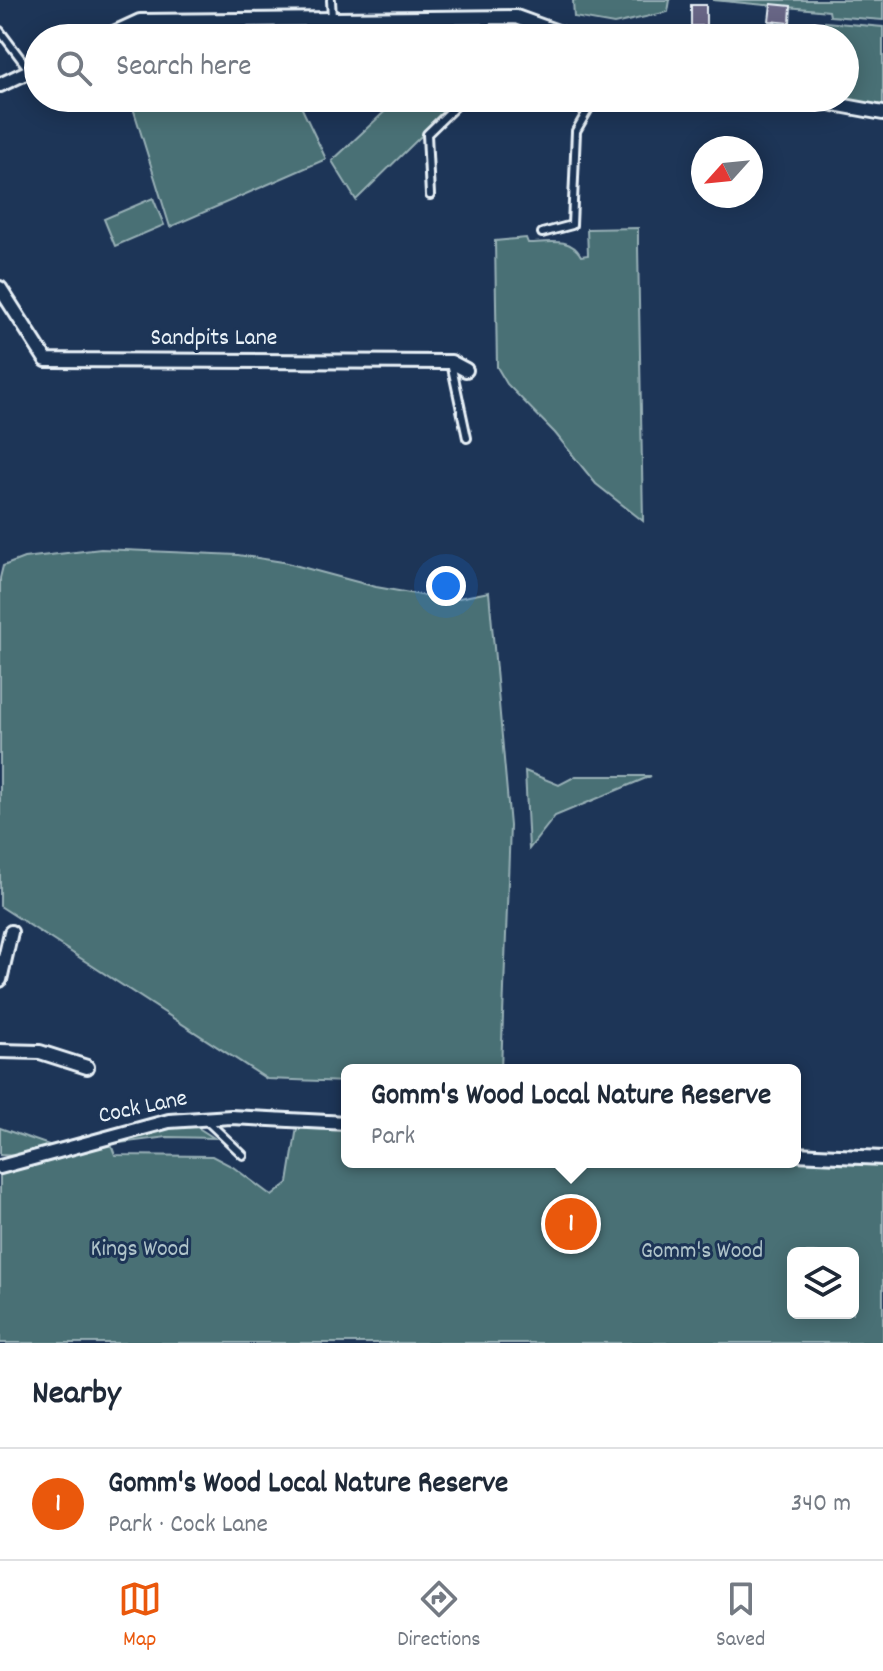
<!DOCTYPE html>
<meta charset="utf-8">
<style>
body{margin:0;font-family:Dekko,sans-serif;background:#f6f6f7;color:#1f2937}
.controls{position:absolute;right:24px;bottom:24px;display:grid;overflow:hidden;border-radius:12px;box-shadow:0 4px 20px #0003}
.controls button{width:72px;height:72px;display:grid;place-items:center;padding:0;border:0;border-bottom:2px solid #e0e1e3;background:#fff;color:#1f2937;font:40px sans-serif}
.compass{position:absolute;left:691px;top:136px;width:72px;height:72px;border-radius:50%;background:#fff;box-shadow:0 4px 20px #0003;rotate:243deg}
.you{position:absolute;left:446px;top:586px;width:28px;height:28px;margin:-20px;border:6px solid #fff;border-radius:50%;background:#1a73e8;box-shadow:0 0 0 12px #1a73e833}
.badge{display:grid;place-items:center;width:52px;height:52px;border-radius:50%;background:#ea580c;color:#fff;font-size:26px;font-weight:700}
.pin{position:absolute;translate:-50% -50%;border:4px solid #fff;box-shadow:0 2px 8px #0006}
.popup{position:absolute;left:341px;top:1064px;width:460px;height:104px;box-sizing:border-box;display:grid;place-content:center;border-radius:12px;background:#fff;filter:drop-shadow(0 2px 6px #0005);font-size:26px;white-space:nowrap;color:#747a83}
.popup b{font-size:30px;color:#1f2937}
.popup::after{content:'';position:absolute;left:50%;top:100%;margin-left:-16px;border:16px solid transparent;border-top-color:#fff}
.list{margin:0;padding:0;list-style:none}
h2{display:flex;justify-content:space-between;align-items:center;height:104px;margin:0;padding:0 32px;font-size:34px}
h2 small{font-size:26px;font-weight:400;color:#747a83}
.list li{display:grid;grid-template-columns:52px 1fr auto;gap:24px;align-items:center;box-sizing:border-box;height:112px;padding:0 32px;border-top:2px solid #e0e1e3}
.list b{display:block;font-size:30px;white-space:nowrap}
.list p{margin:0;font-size:26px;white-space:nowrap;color:#747a83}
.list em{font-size:26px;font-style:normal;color:#747a83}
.icon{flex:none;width:44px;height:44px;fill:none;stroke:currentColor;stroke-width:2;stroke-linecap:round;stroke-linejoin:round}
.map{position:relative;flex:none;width:883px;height:1343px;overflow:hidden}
.search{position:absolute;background:#fff;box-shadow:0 4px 20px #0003;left:24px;right:24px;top:24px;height:88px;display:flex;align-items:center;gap:20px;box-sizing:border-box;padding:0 28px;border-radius:44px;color:#747a83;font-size:30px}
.sheet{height:216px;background:#fff}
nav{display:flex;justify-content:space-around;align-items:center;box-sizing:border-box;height:112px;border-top:2px solid #e0e1e3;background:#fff;font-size:22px;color:#747a83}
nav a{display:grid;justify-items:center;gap:4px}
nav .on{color:#ea580c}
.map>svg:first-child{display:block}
</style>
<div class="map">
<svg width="883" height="1343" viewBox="0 0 883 1343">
<rect width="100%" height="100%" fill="#1d3557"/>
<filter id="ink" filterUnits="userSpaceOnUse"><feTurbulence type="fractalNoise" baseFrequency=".0125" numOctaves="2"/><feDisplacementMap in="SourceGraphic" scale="16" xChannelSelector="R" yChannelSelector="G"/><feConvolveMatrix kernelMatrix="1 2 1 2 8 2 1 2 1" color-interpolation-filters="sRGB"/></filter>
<g filter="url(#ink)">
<!-- green -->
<path fill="#487074" stroke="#98b0b6" stroke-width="2" fill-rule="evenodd" d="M573 0H670L668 12 614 24 574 17Z
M713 0H883V20L830 16 829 11Z
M825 22 883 27V107L836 98H845V38H831Z
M478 27 482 38H367L364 31Z
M130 98H297L326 159 170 227Z
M395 98H460L356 200 332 161 396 101Z
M153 198 164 225 115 246 104 219Z
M638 228V247L643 521 596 484 555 433 507 384 497 367 495 241 526 238 528 243C548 243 570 236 581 256L588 255 587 229Z
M101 549 238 555 283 562 376 587 449 600 489 592 510 826 501 1070H347V1082L267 1079 0 906V578L3 566 24 558Z
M525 771 559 785 576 776H651L555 816 529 849Z
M189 1122 214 1138 167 1137 120 1143 119 1140Z
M297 1127 347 1130V1162H795V1159L883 1164V1343H0V1171L110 1142 115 1155 212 1156 233 1167 272 1196 288 1183ZM793 1253H853V1313H793Z
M0 1128 55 1147 19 1156 0 1155Z"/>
<!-- building -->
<path fill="#686686" stroke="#e8f1f8" stroke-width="2" d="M771 4 791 6 790 23 769 21Z
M691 5H706V26H691Z"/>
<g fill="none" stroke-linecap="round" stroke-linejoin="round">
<!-- lane casing -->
<g stroke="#e8f1f8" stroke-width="12">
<path id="lane" d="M331 0 332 18
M486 17V38
M338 18 343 38
M0 31 30 71
M430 195 427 134 464 98
M542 233 572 225 576 131 595 98
M451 363 467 438
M205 1119 243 1155"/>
</g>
<!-- street casing -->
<g stroke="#e8f1f8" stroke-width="18">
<path id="street" d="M103 38 140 21 516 17 574 38
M0 85 38 67
M801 98 883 113
M0 288 46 360 451 362 466 370
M0 980 11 932
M0 1051 40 1052 87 1067
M795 1154 883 1158
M0 1167 169 1121 231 1117 347 1123"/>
</g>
<!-- lane -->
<use href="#lane" stroke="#1d3557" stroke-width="6"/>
<!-- street -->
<use href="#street" stroke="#1d3557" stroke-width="12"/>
</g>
</g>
<g text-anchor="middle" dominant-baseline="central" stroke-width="6" stroke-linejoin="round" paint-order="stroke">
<!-- street labels -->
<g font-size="24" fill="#e8f1f8" stroke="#1d3557">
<text x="214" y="339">Sandpits Lane</text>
<text transform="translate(143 1108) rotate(-12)">Cock Lane</text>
</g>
<!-- park labels -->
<g font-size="24" fill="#b0c4ca" stroke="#1d3557">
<text x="140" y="1250">Kings Wood</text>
<text x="702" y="1252">Gomm's Wood</text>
</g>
</g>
</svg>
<div class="controls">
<button><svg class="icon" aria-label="layers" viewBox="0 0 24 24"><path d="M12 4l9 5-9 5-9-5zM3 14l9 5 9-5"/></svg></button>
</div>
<svg class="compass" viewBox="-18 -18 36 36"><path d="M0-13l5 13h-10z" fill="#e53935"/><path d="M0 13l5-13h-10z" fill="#747a83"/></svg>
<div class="you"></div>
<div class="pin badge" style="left:571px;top:1224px">1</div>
<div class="popup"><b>Gomm's Wood Local Nature Reserve</b>Park</div>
<div class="search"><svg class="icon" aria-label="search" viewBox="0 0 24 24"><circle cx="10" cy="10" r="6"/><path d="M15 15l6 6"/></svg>Search here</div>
</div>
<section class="sheet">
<h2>Nearby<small></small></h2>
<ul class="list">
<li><span class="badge">1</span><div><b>Gomm's Wood Local Nature Reserve</b><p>Park · Cock Lane</p></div><em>340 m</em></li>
</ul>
</section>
<nav>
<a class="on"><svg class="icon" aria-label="map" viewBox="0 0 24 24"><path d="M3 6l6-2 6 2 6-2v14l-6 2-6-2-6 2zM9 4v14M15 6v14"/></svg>Map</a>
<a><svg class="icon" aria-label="directions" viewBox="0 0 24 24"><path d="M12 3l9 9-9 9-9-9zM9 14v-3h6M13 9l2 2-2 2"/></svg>Directions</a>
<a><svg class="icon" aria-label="saved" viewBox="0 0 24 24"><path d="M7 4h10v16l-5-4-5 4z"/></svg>Saved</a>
</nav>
